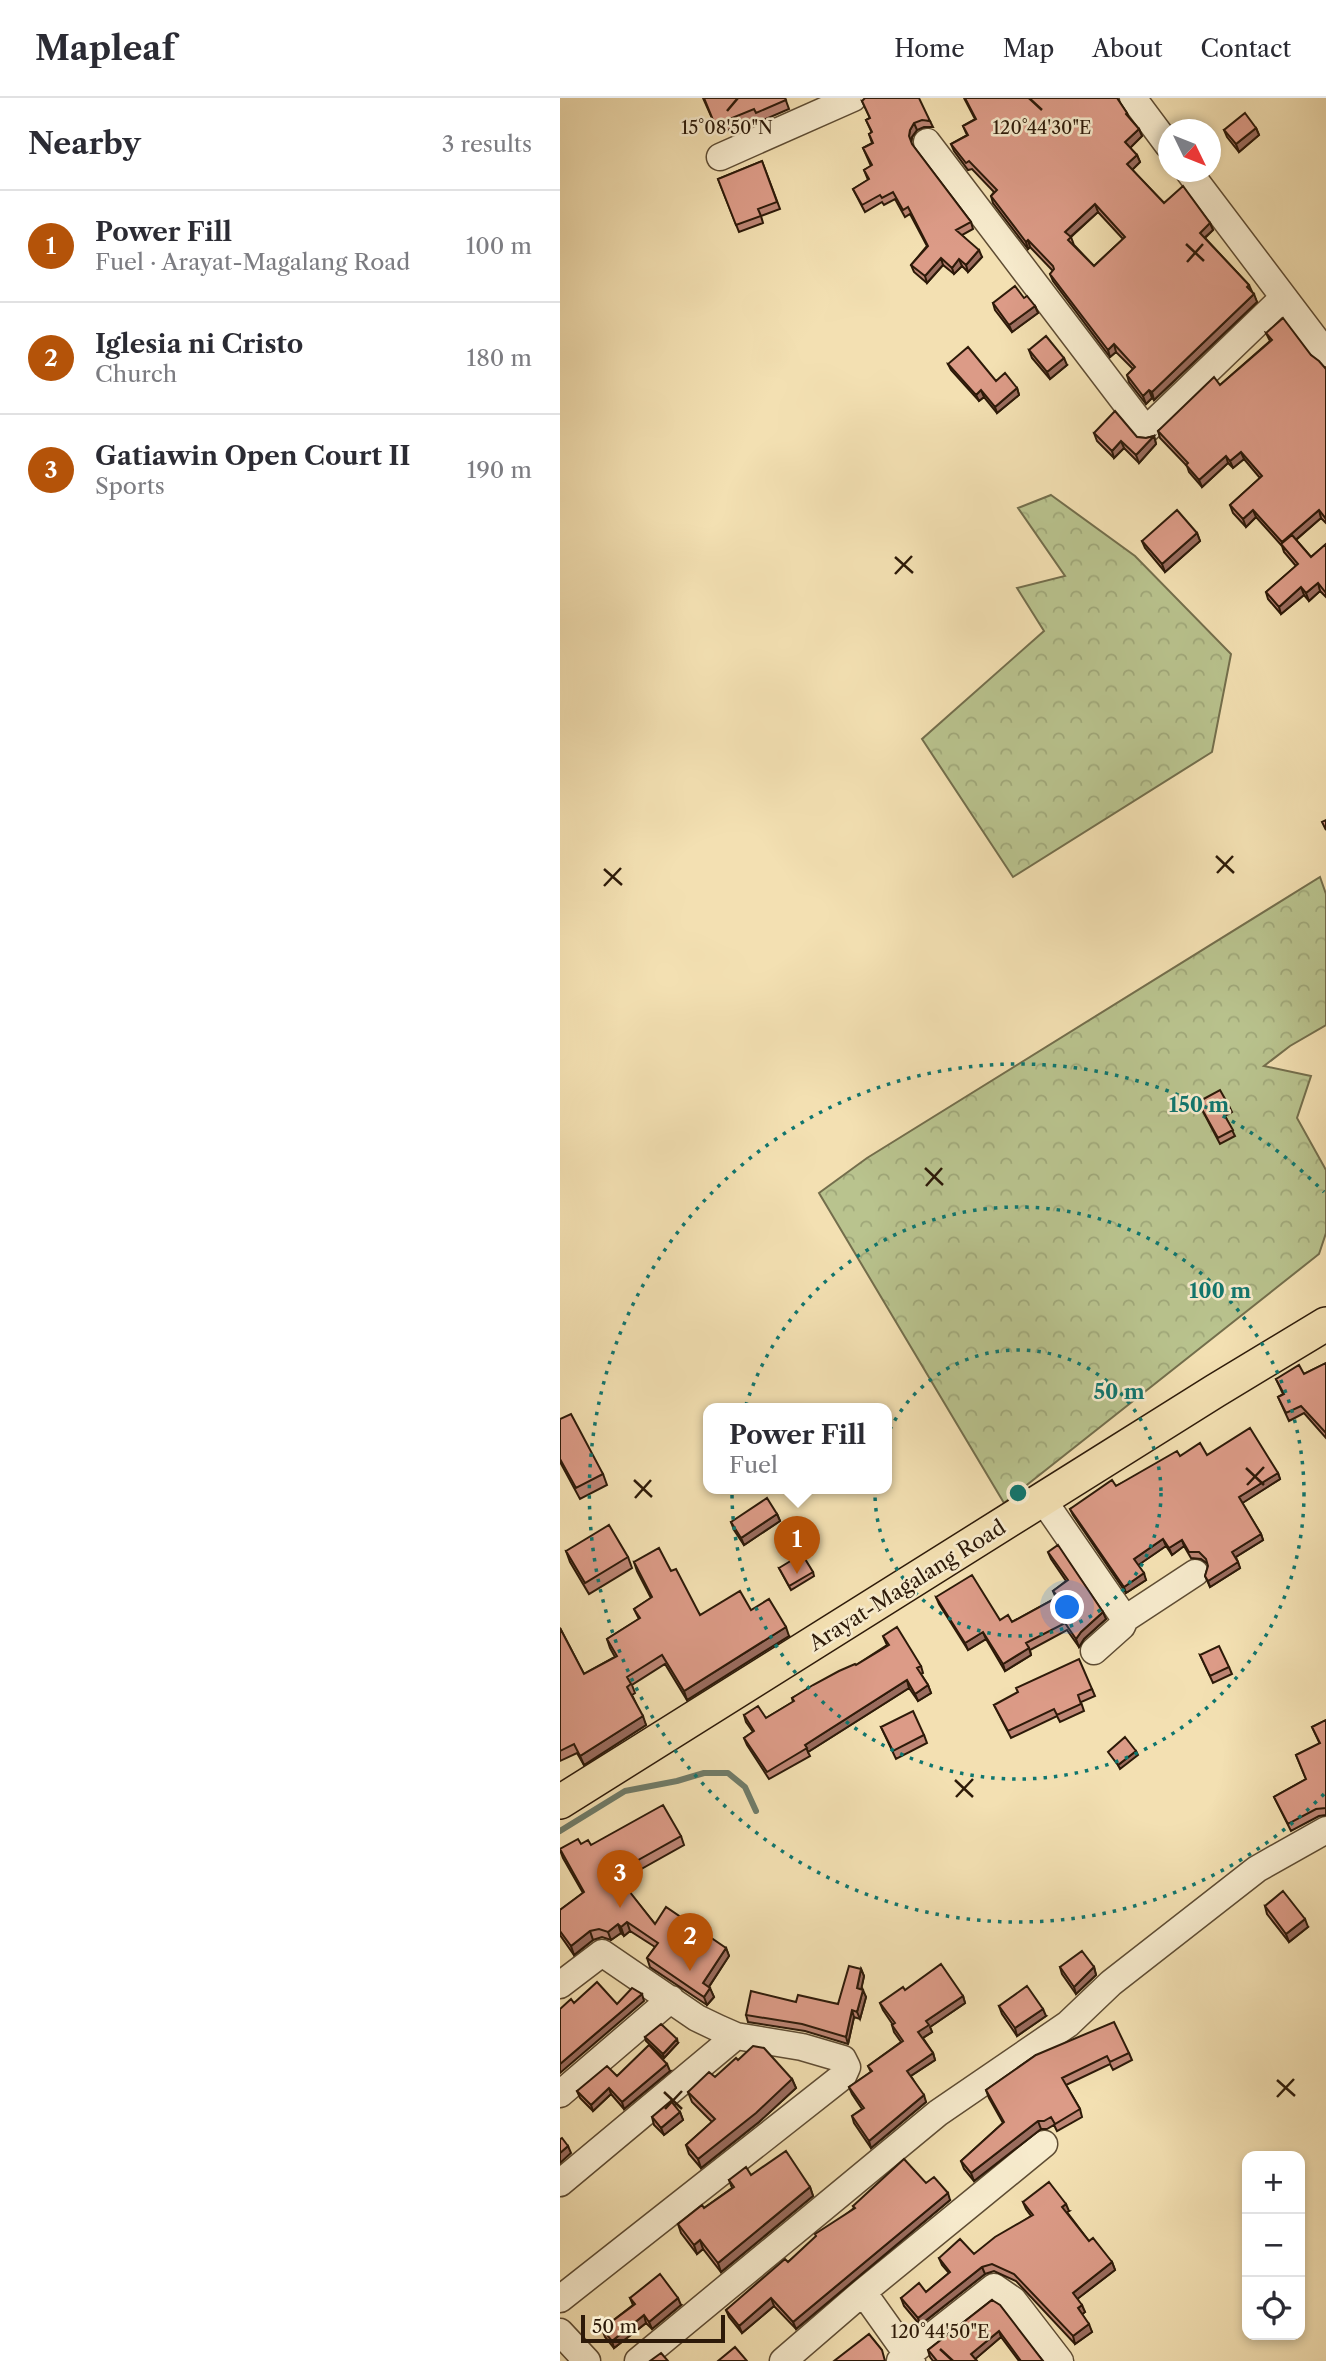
<!DOCTYPE html>
<meta charset="utf-8">
<style>
body{margin:0;font-family:"Libre Caslon Text",serif;background:#f2f2f3;color:#2b2b33}
.controls{position:absolute;right:21px;bottom:21px;display:grid;overflow:hidden;border-radius:14px;box-shadow:0 4px 10px #0003}
.controls button{width:63px;height:63px;display:grid;place-items:center;padding:0;border:0;border-bottom:2px solid #e1e1e2;background:#fff;color:#2b2b33;font:35px sans-serif}
.compass{position:absolute;left:598px;top:21px;width:63px;height:63px;border-radius:50%;background:#fff;box-shadow:0 4px 10px #0003;rotate:133deg}
.scale{position:absolute;left:21px;bottom:18px;width:144px;box-sizing:border-box;padding-left:7px;border:4px solid #2d1a09;border-top:0;font-size:19px;line-height:24px;white-space:nowrap;color:#2d1a09;-webkit-text-stroke:5px #f7ebcd;paint-order:stroke}
.you{position:absolute;left:508px;top:1510px;width:24px;height:24px;margin:-18px;border:5px solid #fff;border-radius:50%;background:#1a73e8;box-shadow:0 0 0 10px #1a73e833}
.badge{display:grid;place-items:center;width:46px;height:46px;border-radius:50%;background:#b45309;color:#fff;font-size:23px;font-weight:700}
.pin{position:absolute;translate:-50% -58px;filter:drop-shadow(0 2px 4px #0008)}
.pin::after{content:'';position:absolute;top:37px;width:24px;height:21px;background:inherit;clip-path:polygon(0 0,100% 0,50% 100%)}
.popup{position:absolute;left:143px;top:1305px;width:189px;height:91px;box-sizing:border-box;display:grid;place-content:center;border-radius:14px;background:#fff;filter:drop-shadow(0 2px 5px #0005);font-size:23px;white-space:nowrap;color:#7c7c81}
.popup b{font-size:26px;color:#2b2b33}
.popup::after{content:'';position:absolute;left:50%;top:100%;margin-left:-14px;border:14px solid transparent;border-top-color:#fff}
.list{margin:0;padding:0;list-style:none}
h2{display:flex;justify-content:space-between;align-items:center;height:91px;margin:0;padding:0 28px;font-size:30px}
h2 small{font-size:23px;font-weight:400;color:#7c7c81}
.list li{display:grid;grid-template-columns:46px 1fr auto;gap:21px;align-items:center;box-sizing:border-box;height:112px;padding:0 28px;border-top:2px solid #e1e1e2}
.list b{display:block;font-size:26px;white-space:nowrap}
.list p{margin:0;font-size:23px;white-space:nowrap;color:#7c7c81}
.list em{font-size:23px;font-style:normal;color:#7c7c81}
.icon{flex:none;width:38px;height:38px;fill:none;stroke:currentColor;stroke-width:2;stroke-linecap:round;stroke-linejoin:round}
.map{position:relative;flex:none;width:766px;height:2263px;overflow:hidden}
header{display:flex;align-items:center;gap:42px;box-sizing:border-box;height:98px;padding:0 35px;background:#fff;border-bottom:2px solid #e1e1e2}
header strong{font-size:33px}
nav{display:flex;gap:38px;margin-inline-start:auto;font-size:24px}
main{display:flex}
aside{flex:1;background:#fff}
.map>svg:first-child{display:block}
</style>
<header>
<strong>Mapleaf</strong>
<nav><a>Home</a><a>Map</a><a>About</a><a>Contact</a></nav>
</header>
<main>
<aside>
<h2>Nearby<small>3 results</small></h2>
<ul class="list">
<li><span class="badge">1</span><div><b>Power Fill</b><p>Fuel · Arayat-Magalang Road</p></div><em>100 m</em></li>
<li><span class="badge">2</span><div><b>Iglesia ni Cristo</b><p>Church</p></div><em>180 m</em></li>
<li><span class="badge">3</span><div><b>Gatiawin Open Court II</b><p>Sports</p></div><em>190 m</em></li>
</ul>
</aside>
<div class="map">
<svg width="766" height="2263" viewBox="0 0 766 2263">
<defs>
<pattern id="forest-crowns" width="20" height="18" patternUnits="userSpaceOnUse" patternTransform="scale(1.75)"><rect width="20" height="18" fill="#b9c38e"/><path d="M2 6a3 3 0 1 1 6 0M12 15a3 3 0 1 1 6 0" fill="none" stroke="#9fa779"/></pattern>
</defs>
<rect width="100%" height="100%" fill="#f3e0b2"/>
<filter id="stains"><feTurbulence type="fractalNoise" baseFrequency=".00286" numOctaves="4"/><feColorMatrix values="0 0 0 0 .2 0 0 0 0 .09 0 0 0 0 .02 0 0 0 .5 -.17"/></filter>
<radialGradient id="worn" r=".72"><stop offset=".6" stop-color="#630" stop-opacity="0"/><stop offset="1" stop-color="#630" stop-opacity=".3"/></radialGradient>
<!-- forest -->
<path fill="url(#forest-crowns)" stroke="#736e4c" stroke-width="2" d="M491 397 575 458 671 556 652 654 453 779 362 641 484 533 457 490 505 478 458 410Z
M760 779 766 796V927L730 948 704 968 751 978 737 1020 766 1072V1135L759 1156 444 1405 259 1095 307 1060Z"/>
<g fill="none" stroke-linecap="round" stroke-linejoin="round">
<!-- stream -->
<path stroke="#707c69" stroke-width="6" d="M0 1733 65 1693 117 1683 144 1675H168L185 1689 196 1713"/>
<!-- minor casing -->
<g stroke="#5e4c33" stroke-width="29">
<path id="minor" d="M573 0 608 47
M367 44 586 332 723 200
M160 59 293 0
M629 74 766 255
M483 1402 565 1521 562 1528 534 1553
M565 1521 635 1475
M0 1887 42 1855 137 1920 160 1931 176 1938 242 1949 283 1961 287 1969 283 1978 0 2201
M0 1996 111 1901
M0 2085 176 1938
M303 2194 352 2263
M0 2234 27 2263
M78 2263 378 2015 508 1926 551 1885 697 1771 766 1732
M223 2263 303 2194 484 2046
M340 2263 434 2189 453 2202 500 2263"/>
</g>
<!-- major casing -->
<g stroke="#2d1a09" stroke-width="36">
<path id="major" d="M0 1704 655 1293 766 1226"/>
</g>
<!-- minor -->
<use href="#minor" stroke="#f7ebcd" stroke-width="26"/>
<!-- major -->
<use href="#major" stroke="#f3e0b2" stroke-width="33"/>
</g>
<!-- wall -->
<path fill="#bd8574" stroke="#2d1a09" stroke-width="2" fill-rule="evenodd" d="M143 0H225L229 11 199 24 197 20 159 36Z
M404 0H557L567 15 569 20 579 31 582 38 570 50 577 57 580 64 572 72 604 105 650 125 653 132 645 140 689 187 697 204 594 302 592 300 586 306 569 284 567 277 573 271 556 254 550 259 493 183 490 176 493 173 470 149 468 151 433 105 431 98 434 94 412 71 408 72 394 53 391 46 407 37 403 28 415 21ZM538 114 563 141 534 168 514 147 511 139Z
M302 3 370 23 373 29H364L357 32 352 39 351 45 411 124 413 131 402 137 422 159 408 174 402 168 394 176 383 167 367 185 354 174 351 167 367 148 350 116 345 119 335 101 324 107 322 104 305 114 293 91 308 82 304 72 311 68 303 50 312 45 309 36 312 35 306 22 310 20Z
M696 30 699 37 679 54 667 39 664 32Z
M202 63 220 111 201 118 203 125 179 134 158 81Z
M464 200 475 208 478 215 452 234 435 212 433 205Z
M706 235 751 257 766 271V425L761 420 736 442 751 459 766 446V499L760 493 749 503 744 497 721 516 708 501 706 494 736 468 724 454 722 448 696 419 686 429 673 415 670 407 700 380 684 361 673 370 668 365 642 389 629 374 627 368 600 340 598 333 660 287 710 243Z
M469 252 507 267 490 281 472 260Z
M388 266 457 290 459 297 437 315 424 299 419 303 391 272Z
M534 335 586 340 594 338 596 346 579 365 564 350 554 360 537 343Z
M637 435 640 443 605 474 585 450 582 443Z
M638 1004 669 1008 672 1014 665 1018 675 1038 660 1046Z
M766 1265V1340L744 1315 729 1323 718 1299 723 1296 716 1281 744 1276Z
M0 1321 43 1376 47 1387 20 1401 0 1364Z
M647 1357 718 1375 720 1381 682 1405 701 1436 703 1442 676 1459 680 1470 650 1489 645 1478 648 1468V1466L641 1461 631 1460 624 1448 612 1457 606 1448 578 1467 586 1482 566 1495 513 1417 510 1411 556 1388 620 1358Z
M217 1416 220 1423 184 1447 174 1432 171 1424Z
M6 1453 68 1459 72 1470 29 1496 10 1464Z
M488 1454 546 1521 524 1541 519 1549 507 1532 470 1552 471 1557 445 1573 426 1541 408 1552 379 1506 376 1499 440 1522 452 1524 496 1500 493 1493 506 1483 491 1461Z
M74 1464 111 1473 140 1517 191 1512 229 1538 127 1602 105 1566 72 1587 75 1595 72 1597 86 1627 24 1667 17 1655 0 1663V1530L24 1576 55 1559 50 1550 47 1541 79 1521 74 1511 91 1500 77 1473Z
M219 1470 253 1474 254 1478 231 1492Z
M323 1538 361 1568 363 1575 361 1576 368 1587 371 1595 358 1603 349 1590 248 1654 250 1658 209 1681 187 1647 184 1640 193 1634 186 1624 184 1617 206 1620 233 1604 232 1600 296 1567 327 1547Z
M640 1557 669 1569 672 1576 653 1585Z
M532 1591 535 1598 521 1604 524 1613 500 1624 497 1618 451 1640 434 1607Z
M766 1622V1717L759 1718 731 1733 714 1699 746 1681 736 1657 760 1646 752 1629Z
M321 1629 364 1637 367 1645 336 1661Z
M121 1738 124 1747 60 1783 95 1826 166 1850 169 1858 149 1889 154 1899 147 1907 90 1869 87 1860 95 1849 70 1833 64 1838 61 1835 51 1842 42 1839 33 1842 14 1857 0 1837V1812L23 1795 3 1760 0 1752 21 1746 31 1747Z
M705 1808 748 1829 729 1844 707 1816Z
M500 1869H534L536 1877 516 1896 502 1876Z
M301 1871 304 1878 301 1891 306 1899 300 1921 294 1919 288 1946 245 1933 188 1924 186 1917 236 1904 278 1906Z
M345 1892 403 1898 405 1905 370 1929 372 1934 363 1940 373 1955 375 1962 351 1978 366 2004 311 2050 294 2025 292 2018 302 2011 292 1996 289 1989 311 1974 308 1968 341 1944 334 1934 332 1927H333L323 1912 320 1905Z
M439 1908 486 1918 457 1938 442 1916Z
M85 1939 118 1945 104 1960 86 1943Z
M569 1955 572 1962 553 1972 550 1966 506 1987 520 2011 522 2019 497 2033 494 2027 487 2031H481L414 2083 404 2071 401 2063 443 2025 429 2000 426 1992 476 1957Z
M178 1962 232 1981 236 1990 199 2024 141 2070 129 2056 126 2047 152 2024 132 2004 128 1994 155 1979Z
M110 1973 64 2011 51 1996 33 2013 20 2000 17 1993 57 1978Z
M120 2014 123 2022 104 2037 94 2027 92 2019Z
M191 2077 250 2089 253 2098 161 2174 143 2151 137 2156 121 2135 118 2126 144 2110 172 2090 169 2082Z
M366 2085 390 2102 236 2231 214 2208 182 2235 169 2219 166 2212 228 2164 294 2110 293 2108Z
M463 2104 509 2113 507 2114 529 2143 552 2164 555 2172 517 2201 525 2214 522 2216 532 2234 515 2246 456 2183 434 2173 425 2176 360 2227 344 2208 341 2200 366 2194 389 2175 382 2167 379 2160 414 2156 471 2118 466 2111Z
M70 2200 121 2207 92 2231 86 2225 54 2250 45 2239 42 2231 73 2207Z
M432 2202 483 2263H459L441 2239 415 2261 417 2263H373L370 2259 368 2252Z"/>
<!-- shaded-wall -->
<path fill="#9a6c5e" stroke="#2d1a09" stroke-width="2" d="M354 25 357 32 352 39 351 45 349 38 350 32Z
M696 30 699 37 679 54 676 46Z
M579 31 582 38 568 52 565 44Z
M577 57 580 64 570 74 567 66Z
M535 106 538 114 508 141 505 134Z
M650 125 653 132 642 142 640 135Z
M468 142 470 149 468 151 466 144Z
M419 152 422 159 408 174 406 167Z
M381 160 383 167 367 185 365 178Z
M399 161 402 168 394 176 392 170Z
M694 196 697 204 594 302 592 294Z
M475 208 478 215 452 234 449 227Z
M554 246 556 254 550 259 548 252Z
M504 260 507 267 490 281 487 274Z
M457 290 459 297 437 315 435 309Z
M421 292 424 299 419 303 416 297Z
M589 292 592 300 586 306 583 298Z
M594 338 596 346 579 365 576 357Z
M561 343 564 350 554 360 552 353Z
M681 354 684 361 673 370 670 363Z
M666 358 668 365 642 389 639 382Z
M693 412 696 419 686 429 683 421Z
M759 412 761 420 725 451 722 444Z
M637 435 640 443 605 474 602 466Z
M758 485 760 493 749 503 746 495Z
M741 489 744 497 721 516 719 509Z
M718 1375 720 1381 681 1406 679 1399Z
M217 1416 220 1423 184 1447 181 1440Z
M701 1436 703 1442 674 1460 672 1454Z
M603 1441 606 1448 577 1468 574 1461Z
M622 1442 624 1448 612 1457 609 1450Z
M678 1464 680 1470 650 1489 648 1483Z
M584 1475 586 1482 566 1495 564 1489Z
M543 1514 546 1521 524 1541 519 1549 516 1541 521 1534Z
M226 1529 229 1538 127 1602 124 1593Z
M423 1534 426 1541 408 1552 405 1545Z
M469 1550 471 1557 445 1573 443 1566Z
M347 1582 349 1590 248 1654 245 1647Z
M368 1587 371 1595 358 1603 355 1596Z
M83 1618 86 1627 24 1667 20 1658Z
M576 1653 578 1657 560 1671 558 1667Z
M745 1821 748 1829 729 1844 726 1836Z
M67 1824 70 1833 64 1838 61 1829Z
M58 1826 61 1835 51 1842 48 1834Z
M30 1833 33 1842 14 1857 11 1848Z
M166 1850 169 1858 146 1893 143 1885Z
M534 1869 536 1877 516 1896 514 1889Z
M301 1871 304 1878 300 1897 297 1890Z
M150 1890 154 1899 147 1907 144 1899Z
M303 1892 306 1899 300 1921 297 1914Z
M82 1896 84 1903 0 1975V1966Z
M403 1898 405 1905 370 1929 372 1934 361 1941 358 1934 366 1923Z
M483 1911 486 1918 457 1938 455 1930Z
M292 1912 294 1919 288 1946 286 1939Z
M117 1941 118 1945 104 1960 103 1956Z
M373 1955 375 1962 349 1979 347 1973Z
M107 1966 110 1973 64 2011 62 2004Z
M232 1981 236 1990 199 2024 141 2070 138 2061Z
M49 1990 51 1996 33 2013 31 2007Z
M364 1997 366 2004 311 2050 309 2043Z
M120 2014 123 2022 104 2037 101 2030Z
M478 2023 481 2031 414 2083 411 2075Z
M8 2048 11 2055 0 2065V2055Z
M250 2089 253 2098 161 2174 158 2165Z
M388 2095 390 2102 236 2231 233 2224Z
M506 2106 509 2113 505 2116 502 2109Z
M140 2142 143 2151 137 2156 134 2147Z
M552 2164 555 2172 516 2202 513 2195Z
M422 2169 425 2176 360 2227 358 2220Z
M118 2200 121 2207 92 2231 89 2224Z
M211 2200 214 2208 182 2235 179 2228Z
M522 2207 525 2214 520 2218 518 2210Z
M84 2217 86 2225 54 2250 52 2243Z
M529 2226 532 2234 515 2246 513 2238Z
M439 2233 441 2239 413 2263 411 2256Z"/>
<!-- building -->
<path fill="#dc9b87" stroke="#2d1a09" stroke-width="2" fill-rule="evenodd" d="M144 0H225L226 2 196 15 194 11 155 27Z
M305 0H359L370 23 362 22 354 25 350 32 349 38 352 46 411 124 396 132 419 152 406 167 399 161 392 170 381 160 365 178 351 167 368 148 348 109 343 112 333 94 322 100 320 97 302 107 293 91 309 81 304 72 312 67 303 50 313 45 309 36 312 34 306 22 310 20 302 3Z
M405 0H557L567 15 566 16 579 31 565 44 577 57 567 66 604 105 623 88 650 125 640 135 689 187 687 189 694 196 592 294 589 292 583 298 567 277 575 269 554 246 548 252 490 176 494 171 493 168 468 142 466 144 431 98 437 92 409 63 406 65 391 46 408 37 403 28 416 21ZM535 106 565 139 534 168 508 142 511 139 505 134Z
M685 15 696 30 676 46 664 32Z
M202 63 217 104 198 111 201 118 176 127 158 81Z
M455 188 464 200 467 198 475 208 449 227 433 205Z
M723 220 751 257 759 263 766 271V421L759 412 722 444 693 412 683 421 670 407 702 378 681 354 670 363 666 358 639 382 626 367 628 365 598 333 654 279 660 287 712 242 706 235Z
M486 238 504 260 487 274 469 252Z
M408 249 436 283 445 275 457 290 435 309 421 292 416 297 388 266Z
M555 313 577 339 586 340 594 338 576 357 561 343 552 353 534 335Z
M617 412 637 435 602 466 582 443Z
M732 437 751 459 766 446V495L758 485 746 495 741 489 719 509 706 494 738 466 721 446Z
M766 722V732L762 724Z
M660 992 669 1008 662 1013 673 1032 658 1040 638 1004Z
M766 1265V1335L741 1308 726 1315 718 1299 724 1296 716 1281 739 1267 744 1276Z
M11 1316 43 1376 16 1390 0 1361V1321Z
M690 1330 718 1375 679 1399 701 1436 672 1454 678 1464 648 1483 645 1478 648 1468 646 1461 639 1454H629L622 1442 609 1450 603 1441 574 1461 584 1475 564 1489 510 1411 552 1382 556 1388 617 1353 620 1358 640 1345 647 1357Z
M207 1400 217 1416 181 1440 171 1424Z
M49 1427 68 1459 25 1485 6 1453Z
M498 1447 543 1514 521 1534 516 1541 505 1525 466 1545 469 1550 443 1566 423 1534 405 1545 376 1499 412 1477 440 1522 448 1517 452 1524 498 1499 493 1493 508 1482 488 1454Z
M99 1450 111 1473 116 1471 140 1517 180 1493 191 1512 209 1501 226 1529 124 1593 102 1557 67 1579 71 1586 67 1589 83 1618 20 1658 14 1646 0 1653V1530L24 1576 57 1558 47 1541 80 1520 74 1511 92 1499 74 1464Z
M242 1456 253 1474 229 1488 219 1470Z
M337 1529 361 1568 357 1570 368 1587 355 1596 347 1582 245 1647 247 1650 207 1674 184 1640 194 1633 184 1617 198 1608 206 1620 234 1603 232 1600 253 1587 279 1573 295 1566 296 1567 329 1547 323 1538Z
M659 1548 669 1569 650 1578 640 1557Z
M519 1561 532 1591 518 1597 521 1606 497 1617 494 1611 448 1633 434 1607 458 1594 456 1590Z
M353 1613 364 1637 333 1653 321 1629Z
M766 1622V1710L756 1711 728 1726 714 1699 746 1681 736 1657 760 1645 752 1629Z
M565 1639 576 1653 558 1667 548 1654Z
M103 1707 121 1738 55 1775 95 1826 106 1809 166 1850 143 1885 150 1890 144 1899 87 1860 98 1845 67 1824 61 1829 58 1826 48 1834 39 1831 30 1833 11 1848 0 1833V1812L24 1794 0 1751 18 1741 21 1746 28 1742 31 1747Z
M723 1793 745 1821 726 1836 705 1808Z
M522 1853 534 1869 514 1889 500 1869Z
M381 1866 403 1898 366 1923 369 1927 358 1934 373 1955 347 1973 364 1997 309 2043 292 2018 304 2010 289 1989 312 1973 308 1968 343 1943 332 1927 335 1925 320 1905 343 1889 345 1892Z
M289 1868 301 1871 297 1890 303 1892 297 1914 292 1912 286 1939 242 1926 186 1917 191 1893 236 1904 238 1897 278 1906Z
M37 1884 57 1906 72 1890 82 1896 0 1966V1911L11 1901 14 1905Z
M467 1888 483 1911 455 1930 439 1908Z
M554 1924 569 1955 550 1964 547 1958 502 1980 520 2011 495 2026 491 2019 484 2023H478L411 2075 401 2063 444 2024 426 1992 476 1957Z
M101 1926 117 1941 103 1956 85 1939Z
M89 1947 107 1966 62 2004 49 1990 31 2007 17 1993 47 1968 57 1978Z
M193 1948 204 1950 232 1981 196 2015 138 2061 126 2047 155 2021 128 1994 149 1974 155 1979 176 1960 178 1962Z
M111 2003 120 2014 101 2030 92 2019Z
M2 2040 8 2048 0 2055V2041Z
M226 2053 250 2089 158 2165 140 2142 134 2147 118 2126 142 2107 144 2110 174 2089 169 2082 186 2069 191 2077Z
M344 2061 366 2085 374 2079 388 2095 233 2224 211 2200 179 2228 166 2212 225 2161 228 2164 256 2138 255 2136 295 2110 293 2108Z
M489 2084 506 2106 502 2109 529 2143 533 2140 552 2164 513 2195 522 2207 518 2210 529 2226 513 2238 454 2176 432 2166 422 2169 358 2220 341 2200 359 2185 366 2194 390 2174 379 2160 400 2141 414 2156 435 2139 473 2117 463 2104Z
M100 2176 118 2200 89 2224 84 2217 52 2243 42 2231 75 2206 70 2200Z
M432 2202 440 2207 483 2263H461L439 2233 411 2256 417 2263H377L368 2252Z
M309 2236 322 2252 325 2263H274Z
M175 2249 187 2263H158Z
M101 2255 108 2263H90Z"/>
<!-- ticks -->
<path fill="none" stroke="#2d1a09" stroke-width="2.5" d="M469 0 482 12M167 13 178 0M626 146 644 163M627 164 643 146M335 459 353 475M335 476 352 458M656 758 674 775M44 771 62 787M657 775 673 758M44 788 61 770M365 1070 383 1087M366 1088 382 1070M686 1370 704 1387M74 1382 92 1399M687 1387 704 1369M75 1400 91 1382M395 1682 413 1699M396 1699 413 1681M717 1982 735 1998M104 1994 122 2011M717 1999 734 1981M105 2011 122 1993M380 2251 393 2263"/>
<!-- distance rings -->
<g fill="none" stroke="#0f766e" stroke-width="3.5" stroke-dasharray="3.5 7">
<circle cx="458" cy="1395" r="143"/>
<circle cx="458" cy="1395" r="286"/>
<path d="M764 1696A429 429 0 1 1 764 1094"/>
</g>
<g text-anchor="middle" dominant-baseline="central" stroke-width="5" stroke-linejoin="round" paint-order="stroke">
<!-- street labels -->
<g font-size="21" fill="#2d1a09" stroke="#f7ebcd">
<text transform="translate(347 1487) rotate(-32)">Arayat-Magalang Road</text>
</g>
</g>
<g font-size="18" text-anchor="middle" fill="#2d1a09" stroke="#f7ebcd" stroke-width="5" stroke-linejoin="round" paint-order="stroke">
<text x="482" y="36">120°44'30"E</text>
<text x="167" y="36">15°08'50"N</text>
<text x="380" y="2240">120°44'50"E</text>
</g>
<circle cx="458" cy="1395" r="10" fill="#0f766e" stroke="#f7ebcd" stroke-width="3.5"/>
<g font-size="21" text-anchor="middle" font-weight="bold" fill="#0f766e" stroke="#f7ebcd" stroke-width="5" stroke-linejoin="round" paint-order="stroke">
<text x="639" y="1014">150 m</text>
<text x="660" y="1200">100 m</text>
<text x="559" y="1301">50 m</text>
</g>
<rect width="100%" height="100%" filter="url(#stains)"/>
<rect width="100%" height="100%" fill="url(#worn)"/>
</svg>
<div class="controls">
<button>+</button>
<button>−</button>
<button><svg class="icon" aria-label="locate" viewBox="0 0 24 24"><circle cx="12" cy="12" r="6"/><path d="M12 2v4M12 18v4M2 12h4M18 12h4"/></svg></button>
</div>
<svg class="compass" viewBox="-18 -18 36 36"><path d="M0-13l5 13h-10z" fill="#e53935"/><path d="M0 13l5-13h-10z" fill="#7c7c81"/></svg>
<div class="scale">50 m</div>
<div class="you"></div>
<div class="pin badge" style="left:237px;top:1476px">1</div>
<div class="popup"><b>Power Fill</b>Fuel</div>
<div class="pin badge" style="left:130px;top:1873px">2</div>
<div class="pin badge" style="left:60px;top:1810px">3</div>
</div>
</main>
